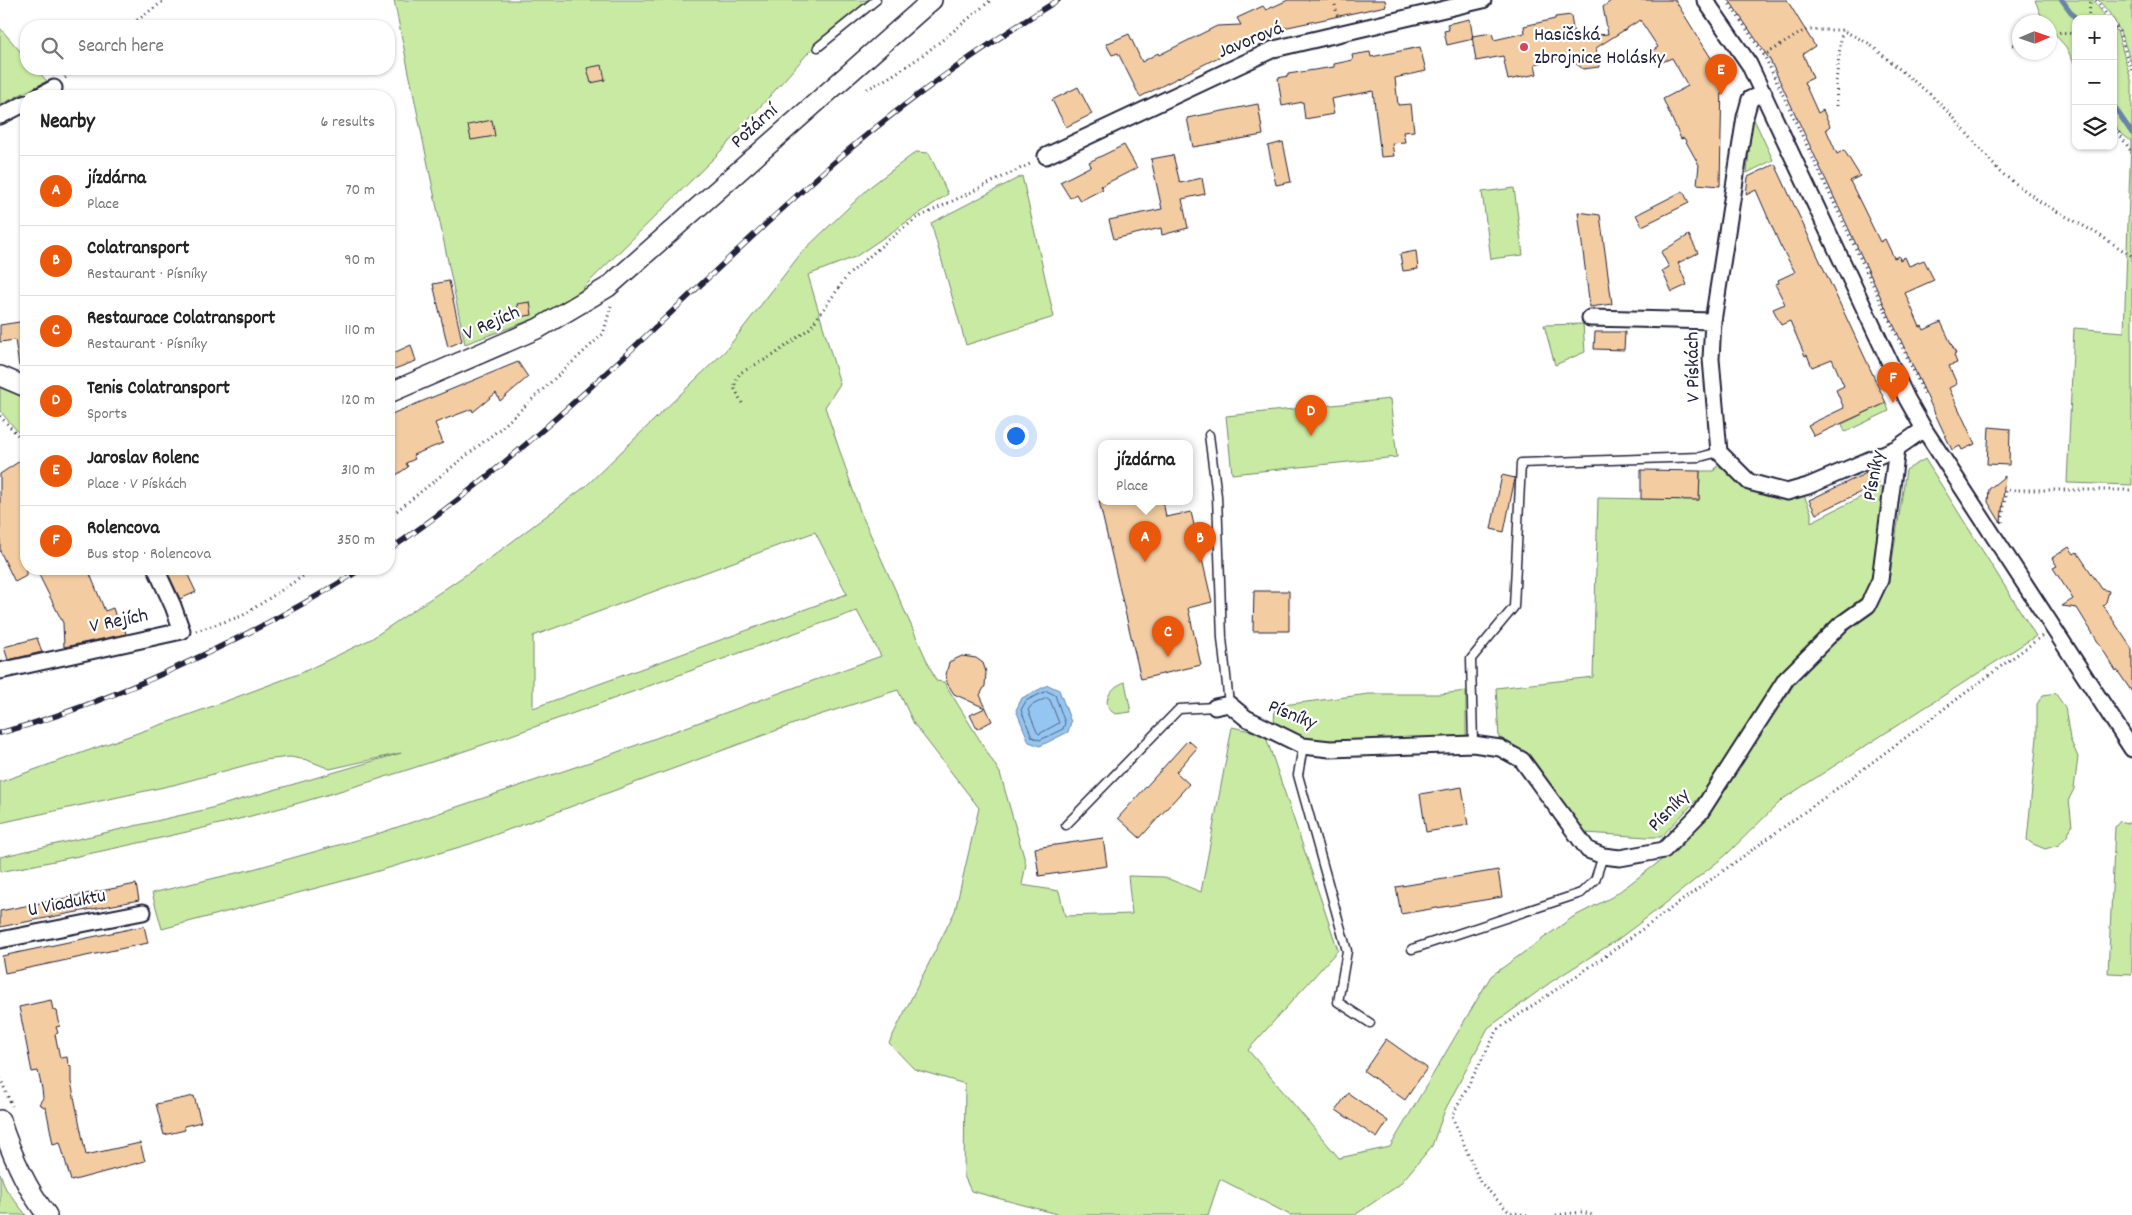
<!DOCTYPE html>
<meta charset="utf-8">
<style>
body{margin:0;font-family:Dekko,sans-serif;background:#f6f6f6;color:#222}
.controls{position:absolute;right:15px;top:15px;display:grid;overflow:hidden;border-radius:10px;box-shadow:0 1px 4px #0004}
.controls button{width:45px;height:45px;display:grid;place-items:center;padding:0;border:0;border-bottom:1px solid #e0e0e0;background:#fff;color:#222;font:25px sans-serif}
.compass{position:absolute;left:2012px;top:15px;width:45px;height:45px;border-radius:50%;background:#fff;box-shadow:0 1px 4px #0004;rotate:88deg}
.you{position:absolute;left:1015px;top:435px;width:18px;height:18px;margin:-12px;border:4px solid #fff;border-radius:50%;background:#1a73e8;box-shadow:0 0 0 8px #1a73e833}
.badge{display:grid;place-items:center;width:32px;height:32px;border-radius:50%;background:#ea580c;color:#fff;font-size:16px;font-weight:700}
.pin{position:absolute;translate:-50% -41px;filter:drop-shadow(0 1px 2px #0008)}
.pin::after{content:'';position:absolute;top:26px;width:18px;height:15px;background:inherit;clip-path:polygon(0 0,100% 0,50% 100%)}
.popup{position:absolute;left:1098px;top:440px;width:95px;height:65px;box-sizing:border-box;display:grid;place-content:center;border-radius:10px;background:#fff;filter:drop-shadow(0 1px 4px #0005);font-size:16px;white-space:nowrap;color:#767676}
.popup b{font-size:19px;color:#222}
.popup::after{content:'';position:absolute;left:50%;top:100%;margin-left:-10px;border:10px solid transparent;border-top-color:#fff}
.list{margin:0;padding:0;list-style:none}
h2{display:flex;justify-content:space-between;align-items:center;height:65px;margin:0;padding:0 20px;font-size:21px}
h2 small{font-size:16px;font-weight:400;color:#767676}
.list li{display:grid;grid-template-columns:32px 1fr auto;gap:15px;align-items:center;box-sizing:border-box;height:70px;padding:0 20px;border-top:1px solid #e0e0e0}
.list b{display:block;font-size:19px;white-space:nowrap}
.list p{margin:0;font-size:16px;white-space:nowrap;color:#767676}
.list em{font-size:16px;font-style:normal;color:#767676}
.icon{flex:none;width:28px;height:28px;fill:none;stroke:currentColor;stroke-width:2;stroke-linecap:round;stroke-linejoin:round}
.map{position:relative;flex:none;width:2132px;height:1215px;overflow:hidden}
.search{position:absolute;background:#fff;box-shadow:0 1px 4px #0004;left:20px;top:20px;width:375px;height:55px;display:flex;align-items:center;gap:12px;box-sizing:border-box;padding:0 18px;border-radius:20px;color:#767676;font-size:19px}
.panel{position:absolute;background:#fff;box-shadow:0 1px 4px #0004;left:20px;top:90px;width:375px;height:485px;border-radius:20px}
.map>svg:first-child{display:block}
</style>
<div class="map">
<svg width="2132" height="1215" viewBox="0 0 2132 1215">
<rect width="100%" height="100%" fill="#fff"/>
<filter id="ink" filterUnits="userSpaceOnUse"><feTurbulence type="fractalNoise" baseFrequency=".02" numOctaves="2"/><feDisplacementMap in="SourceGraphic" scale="10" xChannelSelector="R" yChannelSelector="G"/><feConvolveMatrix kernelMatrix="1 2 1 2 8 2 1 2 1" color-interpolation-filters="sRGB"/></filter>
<g filter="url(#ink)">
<!-- green -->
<path fill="#c8eaa3" stroke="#75866f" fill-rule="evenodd" d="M394 0H872L817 43 720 152 576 295 544 315 465 344Z
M2035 0H2093L2107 19H2076V67L2066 47 2050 29V22L2043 21Z
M2098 0H2132V65C2123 39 2118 20 2098 0Z
M2113 27 2117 31 2132 83V485L2067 483 2074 328 2124 332 2131 141 2113 127Z
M0 28 26 58V69H36L47 81 0 105Z
M1753 117 1773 160 1747 173 1752 119Z
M916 152 929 153 948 194 855 257 808 275 840 384 825 407 860 511 936 681 944 682 1000 773 1026 864 1022 885 1059 891 1065 916 1132 914 1128 876 1164 877 1201 892 1232 727 1265 734 1338 950 1248 1050 1339 1158 1390 1147 1491 976 1573 917 1612 897 1667 856 1707 817 1797 680 1845 632 1873 613 1889 581 1906 470 1925 459 2036 636 1783 799 1725 856 1661 907 1617 940 1551 982 1488 1028 1445 1110 1432 1146 1399 1185 1355 1215H1290L1220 1179 1208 1215H1061L971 1191 964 1176 965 1084 914 1069 889 1043 955 911 979 808 914 724 898 690 810 718 470 844 358 877 162 929 152 893 253 869 374 835 590 762 881 656 857 611C671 676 488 749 299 803 200 831 100 852 0 872V857L208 809 401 753 330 769 307 760 290 757 265 760 173 785 0 823V782L202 710 301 673 371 639 489 559 586 486 726 350 802 252 871 186ZM815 532 847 594 533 708V636Z
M1022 176 1054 317 966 345 931 223Z
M1514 188 1523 255 1491 259 1482 192Z
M1583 324 1585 352 1555 365 1544 325Z
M0 383 26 396V441L0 411Z
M1390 399 1397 457 1232 474 1226 416Z
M1886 403 1889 411 1845 432 1842 424Z
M1717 466C1723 468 1728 473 1734 477 1762 497 1768 503 1803 493L1811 512V522L1887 484 1873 576 1863 597 1837 616 1778 676 1706 790 1661 837H1647L1586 833 1529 754 1499 738 1496 688 1593 677 1598 498 1699 500 1700 471H1714Z
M1125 682 1131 712 1115 714C1099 704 1110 687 1125 682Z
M1466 691V739L1333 743 1297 738 1274 725 1275 706 1369 694H1441Z
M2055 693 2065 707 2070 739 2078 757 2074 789 2069 799 2072 826 2067 836 2059 845 2045 849 2033 844 2027 840 2037 737V704L2043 695Z
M2120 821 2132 824V974L2108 973 2115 827Z
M0 1173 6 1189 26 1215H0Z"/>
<!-- water -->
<path fill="#95c6f1" stroke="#6784a8" d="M1048 685 1059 690 1071 722 1068 732 1040 746 1029 742 1016 710 1022 698Z"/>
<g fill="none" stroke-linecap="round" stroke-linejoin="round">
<!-- shore -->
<path stroke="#506484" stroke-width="1" d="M1047 691 1055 695 1065 723 1063 729 1040 740 1032 737 1021 710 1026 701Z
M1047 698 1050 700 1059 723 1039 734 1037 732 1028 710 1031 706Z"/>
<!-- stream -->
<path stroke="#6784a8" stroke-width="5" d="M2062 0 2076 19
M2113 105 2132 133"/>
</g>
<!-- building -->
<path fill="#f3cca2" stroke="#22223b" d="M1288 0H1385L1386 6 1274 30 1258 37 1140 97 1118 53 1112 55 1106 44 1129 34 1142 62 1158 53 1159 55 1217 26 1241 25 1237 18 1263 6 1266 10Z
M1612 0H1675L1711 58 1722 80 1720 186 1697 184 1699 165 1684 138 1681 139 1663 99 1688 86 1672 58 1657 64 1649 53 1658 47 1640 20 1596 48 1599 67 1583 69 1567 57 1535 64 1537 74 1508 80 1503 56 1476 61 1472 36 1492 33 1494 40 1525 33 1524 26 1555 19V17L1571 15 1574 37 1608 34 1603 7Z
M1729 0H1787L1815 46 1803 54 1813 78 1804 82 1818 113 1823 110 1830 126 1826 129 1837 154 1844 150 1860 176 1850 181 1880 242 1885 239 1894 258 1899 256 1900 260 1905 257 1909 266 1924 260 1934 280 1905 293 1920 327 1922 326 1924 330 1941 322 1956 354 1954 355 1957 363 1949 366 1957 384 1949 388 1975 444 1962 450 1960 446 1952 450 1770 60Z
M1470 19 1473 39 1447 45 1444 31 1449 30 1447 24Z
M1420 47 1426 71 1395 78 1398 105 1411 104 1414 131 1403 132 1405 142 1392 143 1394 156 1381 157 1373 91 1331 99 1334 114 1305 119 1303 102 1282 106 1278 78 1288 76V74L1334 67V64L1353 60 1352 55 1370 52 1371 57Z
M602 65 605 80 591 83 587 68Z
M1078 87 1092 114 1066 127 1052 100Z
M1258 104 1263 135 1193 147 1187 118Z
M492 120 495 136 471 140 468 125Z
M1283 142 1291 182 1276 185 1268 146Z
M1124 145 1137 168 1101 186 1103 189 1080 201 1076 194 1070 198 1060 182 1091 166 1089 162Z
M1173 155 1180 183 1202 178 1205 194 1182 199 1188 228 1162 235 1161 228 1114 239 1109 220 1162 209 1151 159Z
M1775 164 1886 403 1814 436 1808 425 1844 408 1836 390 1844 386 1832 359 1812 367 1807 355 1805 356 1790 321 1781 325 1773 309 1785 304 1775 284 1779 283 1778 280 1795 272 1780 245 1756 190 1746 195 1748 177Z
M1683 191 1689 203 1642 226 1636 215Z
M1578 212 1600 215 1612 304 1590 307Z
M1689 235 1698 253 1678 263 1687 285 1672 292 1662 271 1669 267 1661 252Z
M1416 251 1418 269 1403 271 1400 254Z
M449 281 462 341 448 347 433 284Z
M530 302 532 315 519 317 517 304Z
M26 321V365L19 366 15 340 0 342V325Z
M1595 332H1625L1624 350 1594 349Z
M411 345 416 361 389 371V355Z
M518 362 528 377 500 401 496 393 473 412 472 409 435 423 443 443 413 455 415 459 406 463 408 467 389 480V415Z
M1989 427 2010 429 2009 465 1987 464Z
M26 457V576L15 582 0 551V474Z
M1641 470 1700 471 1699 500 1641 499Z
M1873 470 1879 483 1816 514 1809 500Z
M1502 475 1515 478 1504 532 1491 529Z
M2005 476 2001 523 1988 502 1989 489Z
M1099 501H1163L1166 517 1191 512 1212 602 1188 608 1201 665 1141 679Z
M2069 547 2074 554 2077 552 2102 589 2109 591 2106 602 2103 605 2132 649V692L2117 670 2116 671 2077 608 2062 606 2073 599 2053 568 2057 566 2052 558Z
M36 569H88L105 611 113 608 118 624 123 622 126 634 64 647 63 623Z
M166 569H185L196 592 180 599Z
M1254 591H1289V631H1253Z
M37 638 42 652 8 660 4 647Z
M962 656 976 658 983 663 986 672 985 686 980 695 992 721 977 729 970 715 985 708 954 694 947 683 946 675 949 662Z
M1188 740 1197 748 1176 772 1189 784 1140 838 1118 818Z
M1462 787 1468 825 1426 832 1420 794Z
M1103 838 1107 866 1039 876 1035 848Z
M1498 870 1502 897 1401 914 1396 887Z
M136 884 139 900 0 927V911Z
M144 926 148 943 5 973 2 956Z
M51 1000 53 1010 57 1011 60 1026 56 1027 58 1033 55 1034 60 1058 67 1057 68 1064 71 1067V1082L86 1155 140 1143 145 1161 71 1181 60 1142 53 1144 46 1108 39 1104 43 1098 42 1089 38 1071 32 1072 19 1007Z
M1386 1039 1427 1068 1405 1100 1364 1071Z
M1348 1093 1388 1121 1377 1138 1336 1110Z
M194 1096 201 1122 184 1126 185 1130 164 1135 156 1104Z"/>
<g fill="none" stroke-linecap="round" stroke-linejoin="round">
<!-- service casing -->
<g stroke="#22223b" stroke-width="11">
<path id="service" d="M818 47 876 0
M1209 435 1217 496 1222 638 1229 704
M1473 744 1471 659 1514 607 1521 463 1700 457 1719 452
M1303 746 1298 775 1347 951 1338 1002 1370 1023
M1066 825 1179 709 1215 707
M1412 949 1581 893 1595 880 1603 856"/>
</g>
<!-- minor casing -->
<g stroke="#22223b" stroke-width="19">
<path id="minor" d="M1705 0 1749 64 1907 399 1924 429 2132 749
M1764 93 1750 99 1745 117 1713 321 1711 359 1719 452 1749 482 1787 492 1808 486 1897 448
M39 96 54 88
M0 116 26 103
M1046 156 1274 49 1483 0
M1590 318 1713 321
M0 671 182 631 173 606 156 569
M1215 707 1229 704 1246 718 1303 746 1330 749 1473 744 1500 748 1522 760 1588 850 1603 856 1620 858 1664 850 1700 813 1786 679 1840 625 1868 605 1880 580 1897 448 1924 429
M0 940 143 912"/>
</g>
<!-- tertiary casing -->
<g stroke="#22223b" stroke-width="22">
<path id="tertiary" d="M0 376 26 387
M389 393 539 328 608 287 932 0
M0 1120C11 1153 26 1188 47 1215"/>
</g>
<!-- path -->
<path stroke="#22223b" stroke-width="3" stroke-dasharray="1 4" stroke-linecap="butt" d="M1334 0 1338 19
M1727 0 1764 55 1925 395
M2096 0 2110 19
M2088 19 2091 0
M2113 23 2119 31 2132 73
M129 26 165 0
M2050 36 2061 32 2076 34
M2013 45 2020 44
M1763 56 1805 30H1842L1868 43 1932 96 1953 117 2000 172 2042 203 2096 233 2132 256
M65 78 76 69
M867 89C913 67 952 32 991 0
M1837 106 1836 82 1842 30
M2113 124 2132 153
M742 403 735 389V382L740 373 774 355 810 328 848 275 887 241 917 218 1032 163
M0 416 26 444
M389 517 501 428 603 334 611 306
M2002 522 2006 490H2132
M196 631 242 616 314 569
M0 1078 12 1106
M1527 1215 1509 1212 1480 1182 1452 1116 1498 1029 1597 962 1839 787 2042 636
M1556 1215 1582 1212 1593 1215"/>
<!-- service -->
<use href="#service" stroke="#fff" stroke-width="8"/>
<!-- minor -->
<use href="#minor" stroke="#fff" stroke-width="15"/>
<!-- tertiary -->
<use href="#tertiary" stroke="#fff" stroke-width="19"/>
<!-- rail casing -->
<g stroke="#22223b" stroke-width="5.5">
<path id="rail" d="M389 550C550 440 683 295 829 167 900 104 978 50 1058 0
M0 733C85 710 167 674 246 634 285 614 325 593 361 569"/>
</g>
<!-- rail -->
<use href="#rail" stroke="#fff" stroke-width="4" stroke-dasharray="11" stroke-linecap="butt"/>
</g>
</g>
<!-- markers -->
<circle fill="#d1495b" stroke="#fff" stroke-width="2" cx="1524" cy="47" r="5"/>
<g text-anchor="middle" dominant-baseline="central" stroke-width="4.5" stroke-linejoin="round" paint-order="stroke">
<!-- poi labels -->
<g font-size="20" fill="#22223b" stroke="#fff" text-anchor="start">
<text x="1534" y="36">Hasičská<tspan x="1534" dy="23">zbrojnice Holásky</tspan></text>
</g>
<!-- street labels -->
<g font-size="20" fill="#22223b" stroke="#fff">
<text transform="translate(1251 41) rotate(-22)">Javorová</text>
<text transform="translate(755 127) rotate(-42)">Požární</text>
<text transform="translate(492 324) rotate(-24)">V Rejích</text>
<text transform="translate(1694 367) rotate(-91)">V Pískách</text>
<text transform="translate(1875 476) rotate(-80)">Písníky</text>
<text transform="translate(119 622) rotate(-12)">V Rejích</text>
<text transform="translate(1292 716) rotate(22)">Písníky</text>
<text transform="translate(1670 811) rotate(-46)">Písníky</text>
<text transform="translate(67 904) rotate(-11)">U Viaduktu</text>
</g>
</g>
</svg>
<div class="controls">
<button>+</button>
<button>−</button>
<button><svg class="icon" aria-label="layers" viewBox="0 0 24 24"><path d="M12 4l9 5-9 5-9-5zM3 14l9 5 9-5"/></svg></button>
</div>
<svg class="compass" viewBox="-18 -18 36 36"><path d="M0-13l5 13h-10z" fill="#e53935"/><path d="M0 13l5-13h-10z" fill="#767676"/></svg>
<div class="you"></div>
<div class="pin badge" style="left:1145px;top:562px">A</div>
<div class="popup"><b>jízdárna</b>Place</div>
<div class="pin badge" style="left:1200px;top:563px">B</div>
<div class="pin badge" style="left:1168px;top:657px">C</div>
<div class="pin badge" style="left:1311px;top:436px">D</div>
<div class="pin badge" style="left:1721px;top:95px">E</div>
<div class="pin badge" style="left:1893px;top:403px">F</div>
<div class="search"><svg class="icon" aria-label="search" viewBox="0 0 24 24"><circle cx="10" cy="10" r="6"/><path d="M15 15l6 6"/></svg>Search here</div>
<section class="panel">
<h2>Nearby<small>6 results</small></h2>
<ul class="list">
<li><span class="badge">A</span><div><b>jízdárna</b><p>Place</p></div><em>70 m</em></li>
<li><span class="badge">B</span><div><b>Colatransport</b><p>Restaurant · Písníky</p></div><em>90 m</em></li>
<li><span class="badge">C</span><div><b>Restaurace Colatransport</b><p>Restaurant · Písníky</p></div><em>110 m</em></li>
<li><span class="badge">D</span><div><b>Tenis Colatransport</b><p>Sports</p></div><em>120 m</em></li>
<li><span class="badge">E</span><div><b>Jaroslav Rolenc</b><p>Place · V Pískách</p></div><em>310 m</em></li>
<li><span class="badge">F</span><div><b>Rolencova</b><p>Bus stop · Rolencova</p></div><em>350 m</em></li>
</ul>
</section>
</div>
